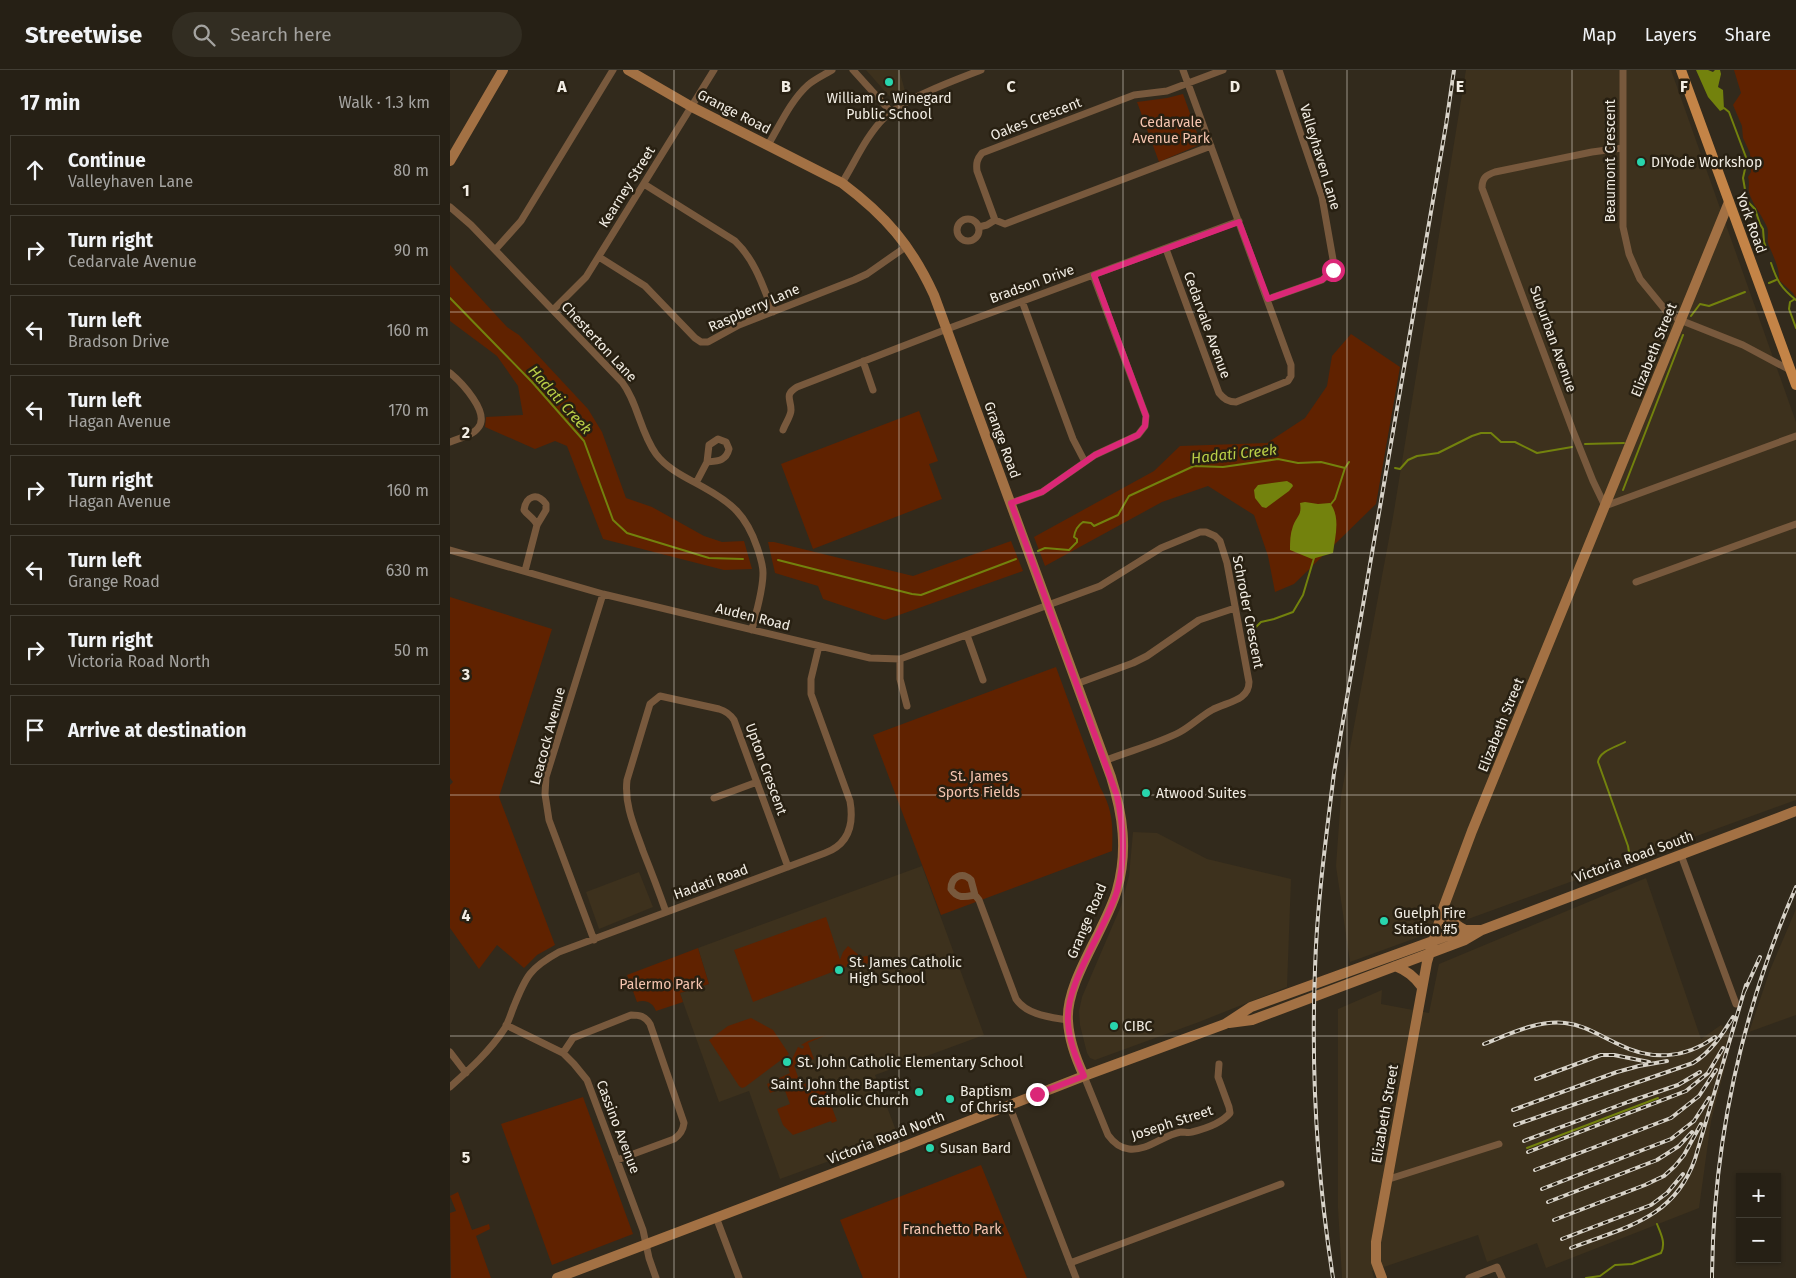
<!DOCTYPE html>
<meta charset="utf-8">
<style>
body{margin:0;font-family:"Fira Sans",sans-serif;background:#322d22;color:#f1f3f6}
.controls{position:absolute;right:15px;bottom:15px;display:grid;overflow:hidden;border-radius:0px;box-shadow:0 1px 4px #0004}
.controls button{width:45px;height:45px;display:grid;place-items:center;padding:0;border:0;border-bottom:1px solid #423e34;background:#262015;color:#f1f3f6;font:25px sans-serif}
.stop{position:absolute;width:15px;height:15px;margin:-11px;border:4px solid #db2777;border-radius:50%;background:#fff}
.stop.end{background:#db2777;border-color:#fff;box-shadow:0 1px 5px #0008}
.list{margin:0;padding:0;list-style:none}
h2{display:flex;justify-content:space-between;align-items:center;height:65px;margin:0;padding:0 20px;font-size:21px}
h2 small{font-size:16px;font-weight:400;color:#a4a3a0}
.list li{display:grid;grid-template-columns:32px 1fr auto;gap:15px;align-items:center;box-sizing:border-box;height:70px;margin:0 10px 10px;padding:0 10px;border:1px solid #423e34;border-radius:0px}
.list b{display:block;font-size:19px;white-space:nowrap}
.list p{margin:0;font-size:16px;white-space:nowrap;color:#a4a3a0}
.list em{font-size:16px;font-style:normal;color:#a4a3a0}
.icon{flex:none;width:28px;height:28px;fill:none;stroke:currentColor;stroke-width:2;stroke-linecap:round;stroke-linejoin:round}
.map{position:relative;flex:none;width:1346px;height:1208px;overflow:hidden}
header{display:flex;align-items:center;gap:30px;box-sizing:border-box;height:70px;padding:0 25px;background:#262015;border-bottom:1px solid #423e34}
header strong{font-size:24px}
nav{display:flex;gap:28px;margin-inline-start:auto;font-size:18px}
.search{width:350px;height:45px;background:#322d22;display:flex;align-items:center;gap:12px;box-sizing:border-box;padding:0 18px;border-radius:28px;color:#a4a3a0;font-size:19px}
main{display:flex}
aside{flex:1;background:#262015}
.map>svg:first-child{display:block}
</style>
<header>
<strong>Streetwise</strong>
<div class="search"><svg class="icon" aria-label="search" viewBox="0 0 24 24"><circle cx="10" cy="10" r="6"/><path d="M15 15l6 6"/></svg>Search here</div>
<nav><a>Map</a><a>Layers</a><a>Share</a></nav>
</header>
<main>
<aside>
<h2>17 min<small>Walk · 1.3 km</small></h2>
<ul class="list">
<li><svg class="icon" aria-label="ahead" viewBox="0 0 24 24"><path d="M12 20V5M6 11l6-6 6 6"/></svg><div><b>Continue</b><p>Valleyhaven Lane</p></div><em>80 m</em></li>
<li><svg class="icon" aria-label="right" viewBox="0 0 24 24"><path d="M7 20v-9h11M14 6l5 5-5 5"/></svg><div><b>Turn right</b><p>Cedarvale Avenue</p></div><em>90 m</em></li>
<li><svg class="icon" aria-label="left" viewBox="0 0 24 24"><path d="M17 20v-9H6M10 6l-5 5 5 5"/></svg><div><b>Turn left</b><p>Bradson Drive</p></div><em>160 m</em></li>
<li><svg class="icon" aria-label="left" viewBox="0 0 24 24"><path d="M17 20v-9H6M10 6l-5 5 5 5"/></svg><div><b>Turn left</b><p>Hagan Avenue</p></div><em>170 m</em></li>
<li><svg class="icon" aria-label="right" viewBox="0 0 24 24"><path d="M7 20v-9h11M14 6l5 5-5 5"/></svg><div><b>Turn right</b><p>Hagan Avenue</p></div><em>160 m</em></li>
<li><svg class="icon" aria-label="left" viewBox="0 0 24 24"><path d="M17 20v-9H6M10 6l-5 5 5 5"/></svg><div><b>Turn left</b><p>Grange Road</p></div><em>630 m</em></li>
<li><svg class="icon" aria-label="right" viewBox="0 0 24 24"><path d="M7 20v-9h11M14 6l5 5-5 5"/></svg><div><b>Turn right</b><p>Victoria Road North</p></div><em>50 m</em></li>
<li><svg class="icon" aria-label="arrive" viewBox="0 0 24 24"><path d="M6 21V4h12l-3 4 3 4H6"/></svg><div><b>Arrive at destination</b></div></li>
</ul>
</aside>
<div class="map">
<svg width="1346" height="1208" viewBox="0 0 1346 1208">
<rect width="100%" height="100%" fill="#322a1c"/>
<!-- built -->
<path fill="#3d311d" d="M416 0H449L455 21 439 26Z
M1016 0H1221L1346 352V730L900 892 886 796 891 726 943 447Z
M683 762 707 763 757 789 841 809 837 917 749 952 645 990 640 988 637 983 630 955 629 941 632 927 671 836 679 806Z
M472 796 534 965 425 1005 448 1066 330 1109 299 1021 269 1032 233 932 230 923 259 914 248 878Z
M189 802 203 837 149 859 136 822Z
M1196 808 1251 969 1271 955 1283 966 1261 1051 1249 1138 1096 1198 1087 1173 1037 1192 1028 1165 922 1201 924 1208H892L888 1138V939L932 920 931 934 979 943 989 894Z
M1346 839V945L1299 962 1320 900Z"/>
<!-- green -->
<path fill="#602200" d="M1284 0H1346V228L1343 223 1329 210C1330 198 1322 184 1318 173 1317 168 1319 162 1317 157 1312 145 1302 134 1299 122 1298 117 1300 113 1298 107L1301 102 1300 83 1293 68 1292 56 1283 35 1291 23Z
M733 24 751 74 709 92 687 32 717 28Z
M0 195 57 257 69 265 138 339 152 362 176 428 202 437 254 466 272 472 294 471 302 499 274 500 153 469 117 376 105 371 85 379 35 357 36 347 73 345 68 316 47 286 0 251Z
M901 264 950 297 926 434 844 514 825 522 818 486 804 445 758 416 712 432 595 496 584 467 704 401 730 376 817 373 855 348 877 316 882 286Z
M469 341 488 391 479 394 492 429 363 479 331 394Z
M561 471 573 501 435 550 373 529 368 516 325 503 318 472H324L463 506Z
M0 527 102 559 49 727 105 875 87 885 74 898 47 875 29 899 0 858V715L3 712 0 708Z
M606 597 650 717C663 740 663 755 662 781L491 845 423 665Z
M376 847 390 890 393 882 398 876 411 887 417 886 420 888 419 892 417 894 410 892 393 898 303 932 284 880Z
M248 878 259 914 230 923 233 932 206 941C203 933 196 929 187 932L177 905Z
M301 948 323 960 339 984 295 1017 292 1018 289 1016 259 970 278 956Z
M376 965 358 973 364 989 344 996 351 1015 371 1008 387 1051 382 1053 381 1051 343 1065 333 1055 327 1039 340 1034 334 1018 320 1023 317 1014 340 1003 338 997 348 977 353 979 354 976 351 975 358 971Z
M133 1027 183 1164 102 1195 51 1054Z
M531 1095 577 1208H413L390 1150Z
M8 1122 22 1160 39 1154 40 1159 26 1166 41 1208H1L0 1143 6 1141 0 1126Z"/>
<!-- water -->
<path fill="#73820d" d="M1246 0H1258L1263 2 1265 0H1270L1271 4 1268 17 1273 20 1274 39 1270 41 1258 27Z
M837 411 842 414 843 416 839 421 816 438 812 437 805 428 804 420 808 415Z
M855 432 868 434 880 433C891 447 885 467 883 483L862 489 840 480C840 472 840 464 843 456 847 445 852 446 850 433Z"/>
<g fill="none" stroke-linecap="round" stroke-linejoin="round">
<!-- stream -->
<path stroke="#73820d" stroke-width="2" d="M1274 38 1279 42 1297 90 1293 108 1297 131 1305 139 1310 154 1313 159 1314 172 1317 180
M1321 193C1327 211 1331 218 1346 230
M1319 213 1326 210
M0 228 82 312 134 371 163 450 177 463 259 488 293 489
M1345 229 1340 232 1339 239 1346 258
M1241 246 1250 234 1259 236 1295 222
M1135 374 1174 373
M945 398 950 399 958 390 967 386 988 383 1022 366 1031 363H1041L1051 372H1065L1087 383 1122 377
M1173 420 1233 265
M881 434 885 429 895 398
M588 481 595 478 619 480 627 472V469L624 467C625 460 627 456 633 452L641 453 644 456 668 445 679 426 744 396 773 397 828 389 848 393 871 392 895 398 899 392
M328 490 462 524 471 525 566 489
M806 557 811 552 824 549 843 542 853 525 864 488
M1175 672C1166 677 1149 681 1148 692L1178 776 1181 794
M1077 1078 1208 1028
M1136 1208 1150 1206 1165 1195 1182 1194 1211 1183C1216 1173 1211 1164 1207 1154"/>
<!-- street -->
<path stroke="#78593d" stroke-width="7" d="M403 0 441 42
M1173 0V157L1179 184 1190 209 1217 242 1230 250 1293 275 1340 300
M318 75C330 55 341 30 358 15 365 9 374 5 382 0
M761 76 555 154 545 150 527 101C526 93 527 89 532 83L684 25 717 21 773 0
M1172 78 1142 82 1045 102C1036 105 1032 108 1032 118L1123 361 1143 411 1155 436 1346 366
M392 113C405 92 416 66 434 48 453 29 505 10 531 0
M194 114 285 171C305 190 313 216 323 242
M0 137 21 155 172 312C188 333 190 362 206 384 217 399 237 408 253 417 282 433 296 445 307 477 310 486 313 494 313 503 313 522 306 541 302 560
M507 160a11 11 0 1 1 22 0a11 11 0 1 1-22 0Z
M529 157 537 155 545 150
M716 179 769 323C774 329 778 332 786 332L838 311 841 306V295L733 0
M45 180 71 151 163 0
M149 187 195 216 245 268 251 272H258L289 255 404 210 417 204 457 176
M818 229 872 210 883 200 884 195 872 127 829 0
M572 231 623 369 635 392
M103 240 136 207 264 0
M413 291 423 320
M0 303C11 312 41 343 28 358 22 366 9 368 0 372
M333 360C335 354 341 346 341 340 341 329 334 325 347 317L497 259 789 151
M246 413 257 392 259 375 268 369 276 372 279 379C276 391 268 391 257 392
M561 433 592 422 645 385 688 365 695 356 696 346 643 205
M0 480 153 524 420 588 450 589 650 516 711 478 750 462H756L765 466 770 471 777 493 799 612C799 631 776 632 762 640 751 646 741 656 730 662 707 674 679 681 654 691
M75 501 87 455 96 440V434C87 422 76 426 74 440 78 446 84 448 87 455
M1186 512 1346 454
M517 565 533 610
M450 589V609L457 636
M626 614 683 593 697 586 749 550 785 538
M264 728 307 712
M1231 785 1286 934
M525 825C515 827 507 829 501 819 501 807 512 801 521 810L525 825 529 830 566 929C577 945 600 947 617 950
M216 842C209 822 201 801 193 781 185 758 174 735 177 710L200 634 210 626 269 639C276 641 280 644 284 650L338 797
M144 870 99 750 95 724 96 707 153 524
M56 955 113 983 124 994 137 1010 193 1160 199 1188 206 1208
M0 982 16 1003
M113 983 123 968 181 945C190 945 195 946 200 954L234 1053C233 1061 230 1065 224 1069L167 1090
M634 1006 658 1065C663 1072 669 1078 679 1079 698 1081 713 1065 731 1062 735 1062 739 1063 742 1062 754 1059 772 1053 780 1043L779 1037 768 1007 769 994
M0 1017C20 999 40 981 55 958 59 951 61 943 64 936 76 906 80 898 109 882L375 783C399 774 404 754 400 731L361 624V609L369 576
M559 1035 626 1208
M936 1110 1049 1074
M266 1147 289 1208
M620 1193 831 1114
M1019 1208 1047 1197 1052 1208"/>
<!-- secondary -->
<path stroke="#a37144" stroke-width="10" d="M178 0 242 37 392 113C436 146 461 175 484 225L661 707C673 745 678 781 667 820 656 859 615 912 618 951 619 970 626 989 634 1006
M0 91 53 0
M994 836C998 849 1004 854 1015 860
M945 896C957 901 964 906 972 917
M779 953 802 950 1015 870 1032 860 1346 741
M107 1208 455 1076 634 1006 775 954 801 937 994 867 1015 860H1032
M932 1208 926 1192V1172L977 892 994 836 1022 761 1279 132"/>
<!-- primary -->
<path stroke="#c48447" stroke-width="10" d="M1231 0 1346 315"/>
<!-- rail casing -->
<g stroke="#d8d3c9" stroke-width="4">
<path id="rail" d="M1294 922 1310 887
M1034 974C1060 964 1087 950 1115 953 1135 955 1150 966 1168 974 1201 991 1235 989 1265 967
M1086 1009 1151 985H1164L1199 992
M1063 1040 1167 1002 1189 996 1217 991
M1065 1055 1243 993C1261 982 1272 965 1283 947
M1074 1071 1178 1032 1228 1015 1250 1002
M1078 1082 1236 1021 1258 1003 1273 978
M1085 1100 1221 1048 1249 1026 1266 1000
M1092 1119 1221 1069 1244 1051 1259 1028
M1098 1132 1207 1090 1229 1076 1242 1062
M1104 1150 1195 1115 1214 1106 1225 1096 1234 1085 1251 1054
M1112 1169 1201 1135 1217 1123 1233 1104
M1121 1178C1175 1157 1224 1149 1245 1089L1296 915
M883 1208C867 1106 861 1002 865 899 867 833 876 768 884 703L996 55 1004 0
M1262 1208C1263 1072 1292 941 1346 817"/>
</g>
<!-- rail -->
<use href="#rail" stroke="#282012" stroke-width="2" stroke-dasharray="5.5" stroke-linecap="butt"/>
</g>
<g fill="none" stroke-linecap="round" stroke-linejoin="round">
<!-- route -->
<path stroke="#db2777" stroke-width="6" d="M587 1024 634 1006C626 989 619 971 618 952 615 913 656 859 667 821 676 788 674 759 667 726L561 433 592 422 645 385 688 365 695 356 696 346 644 205 789 152 818 229 872 210 883 200"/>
</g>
<!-- grid -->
<path fill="none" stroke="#f2ede4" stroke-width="1" stroke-opacity="0.55" d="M224 0V1208M449 0V1208M673 0V1208M897 0V1208M1122 0V1208M0 242H1346M0 483H1346M0 725H1346M0 966H1346"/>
<!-- markers -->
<g fill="#28d5ad" stroke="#282012" stroke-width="2">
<circle cx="439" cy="12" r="5"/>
<circle cx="1191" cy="92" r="5"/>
<circle cx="696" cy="723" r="5"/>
<circle cx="934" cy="851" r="5"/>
<circle cx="389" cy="900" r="5"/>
<circle cx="664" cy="956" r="5"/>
<circle cx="337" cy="992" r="5"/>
<circle cx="469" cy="1022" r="5"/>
<circle cx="500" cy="1029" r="5"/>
<circle cx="480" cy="1078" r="5"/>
</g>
<g text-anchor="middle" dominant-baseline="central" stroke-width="5" stroke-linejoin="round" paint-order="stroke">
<!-- poi labels -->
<g font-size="14" fill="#f2ede4" stroke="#282012" text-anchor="start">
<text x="439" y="28" text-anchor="middle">William C. Winegard<tspan x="439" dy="16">Public School</tspan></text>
<text x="1201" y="92">DIYode Workshop</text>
<text x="706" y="723">Atwood Suites</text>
<text x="944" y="843">Guelph Fire<tspan x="944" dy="16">Station #5</tspan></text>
<text x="399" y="892">St. James Catholic<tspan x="399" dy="16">High School</tspan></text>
<text x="674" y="956">CIBC</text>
<text x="347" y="992">St. John Catholic Elementary School</text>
<text x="459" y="1014" text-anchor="end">Saint John the Baptist<tspan x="459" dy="16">Catholic Church</tspan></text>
<text x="510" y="1021">Baptism<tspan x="510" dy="16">of Christ</tspan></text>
<text x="490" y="1078">Susan Bard</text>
</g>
<!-- street labels -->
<g font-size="14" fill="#f2ede4" stroke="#282012">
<text transform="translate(284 42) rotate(27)">Grange Road</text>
<text transform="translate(586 49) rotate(-21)">Oakes Crescent</text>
<text transform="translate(870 87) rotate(73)">Valleyhaven Lane</text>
<text transform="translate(1160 91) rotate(-90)">Beaumont Crescent</text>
<text transform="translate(177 117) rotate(-58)">Kearney Street</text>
<text transform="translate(1301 153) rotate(70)">York Road</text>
<text transform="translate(582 214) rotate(-20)">Bradson Drive</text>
<text transform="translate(304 238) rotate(-24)">Raspberry Lane</text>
<text transform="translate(757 255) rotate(70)">Cedarvale Avenue</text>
<text transform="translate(1103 269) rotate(70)">Suburban Avenue</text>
<text transform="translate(149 272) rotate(47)">Chesterton Lane</text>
<text transform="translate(1204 280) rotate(-68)">Elizabeth Street</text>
<text transform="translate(552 370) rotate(70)">Grange Road</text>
<text transform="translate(798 542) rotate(79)">Schroder Crescent</text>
<text transform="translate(303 547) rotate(14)">Auden Road</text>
<text transform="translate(1051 655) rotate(-68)">Elizabeth Street</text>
<text transform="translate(98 666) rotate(-75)">Leacock Avenue</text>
<text transform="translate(316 699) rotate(70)">Upton Crescent</text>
<text transform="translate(1184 787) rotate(-20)">Victoria Road South</text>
<text transform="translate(261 812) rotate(-20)">Hadati Road</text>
<text transform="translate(637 851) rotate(-67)">Grange Road</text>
<text transform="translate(935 1044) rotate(-80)">Elizabeth Street</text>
<text transform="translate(722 1053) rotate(-18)">Joseph Street</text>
<text transform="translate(168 1057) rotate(69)">Cassino Avenue</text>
<text transform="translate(436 1068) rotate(-21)">Victoria Road North</text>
</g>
<!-- park labels -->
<g font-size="14" fill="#f6c5b0" stroke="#282012">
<text x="721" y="52">Cedarvale<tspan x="721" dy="16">Avenue Park</tspan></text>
<text x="529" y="706">St. James<tspan x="529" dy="16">Sports Fields</tspan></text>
<text x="211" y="914">Palermo Park</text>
<text x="502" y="1159">Franchetto Park</text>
</g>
<!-- water labels -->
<g font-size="15" font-style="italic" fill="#bacf47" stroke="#282012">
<text transform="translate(110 330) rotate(48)">Hadati Creek</text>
<text transform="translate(784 384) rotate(-6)">Hadati Creek</text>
</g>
</g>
<g font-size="16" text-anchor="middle" font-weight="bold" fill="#f2ede4" stroke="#282012" stroke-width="5" stroke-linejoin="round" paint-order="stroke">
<text x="112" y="22">A</text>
<text x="336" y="22">B</text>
<text x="561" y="22">C</text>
<text x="785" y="22">D</text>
<text x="1010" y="22">E</text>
<text x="1234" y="22">F</text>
<text x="16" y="126">1</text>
<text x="16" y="368">2</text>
<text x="16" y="610">3</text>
<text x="16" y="851">4</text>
<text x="16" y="1093">5</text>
</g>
</svg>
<div class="controls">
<button>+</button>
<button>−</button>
</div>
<div class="stop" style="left:883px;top:200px"></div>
<div class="stop end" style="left:587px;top:1024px"></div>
</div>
</main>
